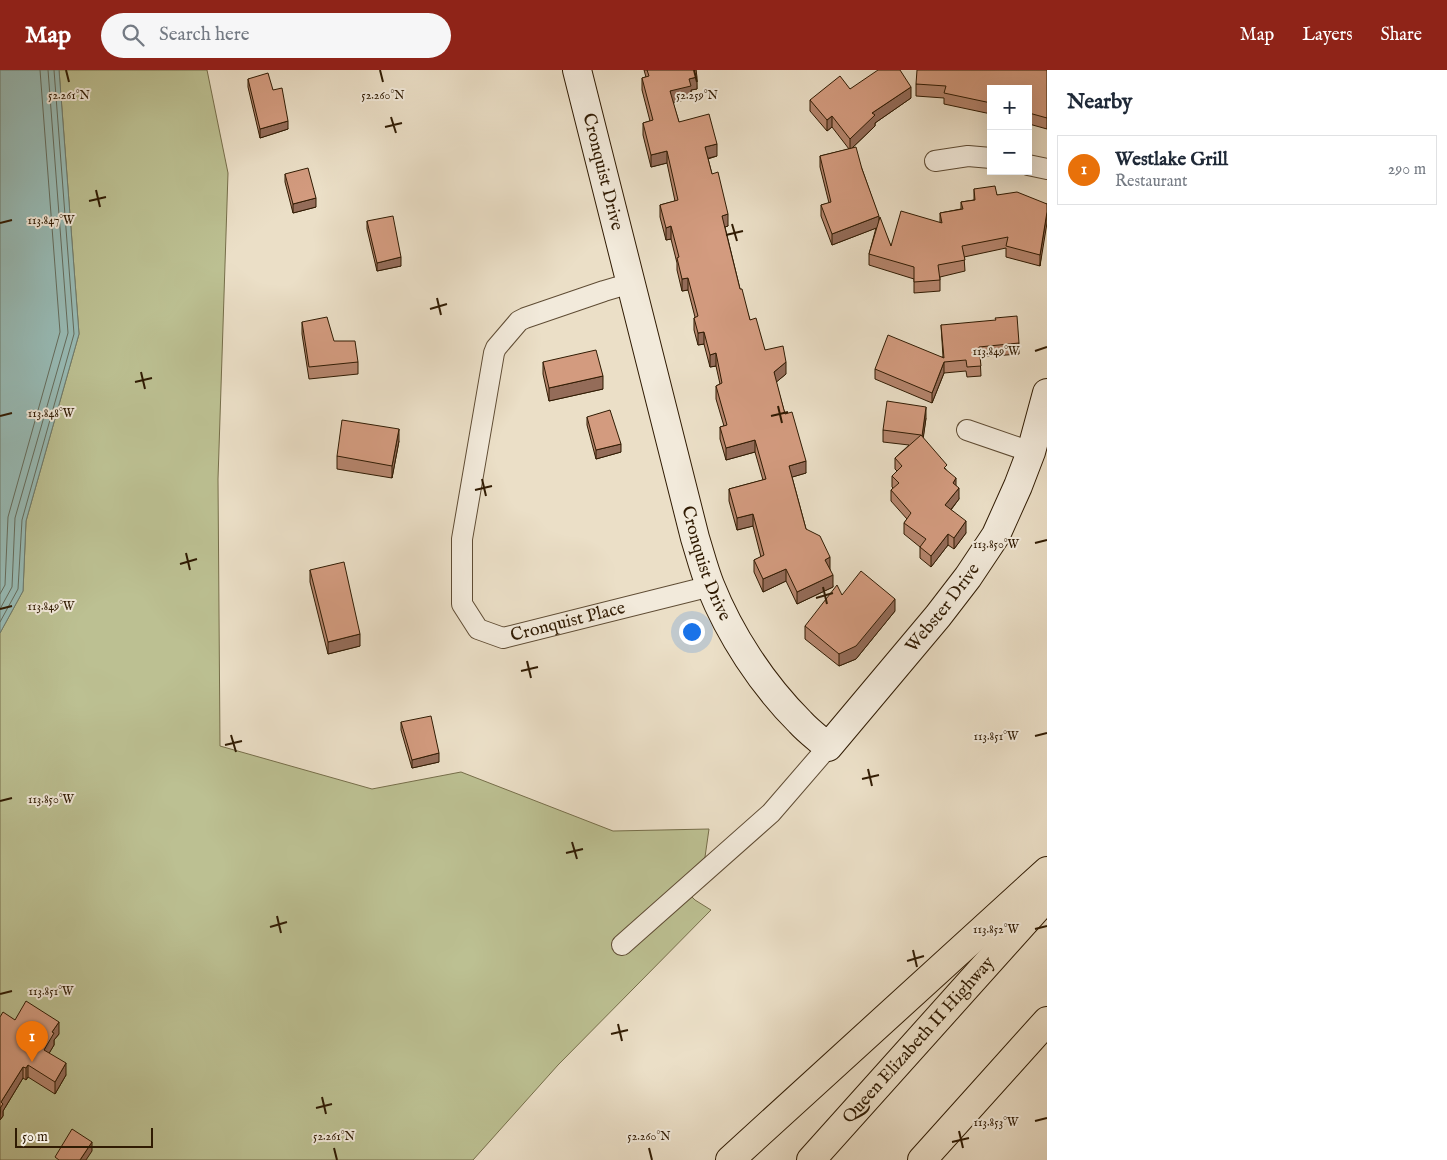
<!DOCTYPE html>
<meta charset="utf-8">
<style>
body{margin:0;font-family:"IM FELL English",serif;background:#f6f6f7;color:#1f2937}
.controls{position:absolute;right:15px;top:15px;display:grid;overflow:hidden;border-radius:0px;box-shadow:0 5px 20px #0002}
.controls button{width:45px;height:45px;display:grid;place-items:center;padding:0;border:0;border-bottom:1px solid #e0e1e3;background:#fff;color:#1f2937;font:25px sans-serif}
.scale{position:absolute;left:15px;bottom:12px;width:138px;box-sizing:border-box;padding-left:5px;border:2px solid #301b03;border-top:0;font-size:14px;line-height:18px;white-space:nowrap;color:#301b03;-webkit-text-stroke:4px #f2eadb;paint-order:stroke}
.you{position:absolute;left:691px;top:561px;width:18px;height:18px;margin:-12px;border:4px solid #fff;border-radius:50%;background:#1a73e8;box-shadow:0 0 0 8px #1a73e833}
.badge{display:grid;place-items:center;width:32px;height:32px;border-radius:50%;background:#8f2418;color:#fff;font-size:16px;font-weight:700}
.pin{position:absolute;translate:-50% -41px;filter:drop-shadow(0 1px 2px #0008)}
.pin::after{content:'';position:absolute;top:26px;width:18px;height:15px;background:inherit;clip-path:polygon(0 0,100% 0,50% 100%)}
.list{margin:0;padding:0;list-style:none}
h2{display:flex;justify-content:space-between;align-items:center;height:65px;margin:0;padding:0 20px;font-size:21px}
h2 small{font-size:16px;font-weight:400;color:#747a83}
.list li{display:grid;grid-template-columns:32px 1fr auto;gap:15px;align-items:center;box-sizing:border-box;height:70px;margin:0 10px 10px;padding:0 10px;border:1px solid #e0e1e3;border-radius:0px}
.list b{display:block;font-size:19px;white-space:nowrap}
.list p{margin:0;font-size:16px;white-space:nowrap;color:#747a83}
.list em{font-size:16px;font-style:normal;color:#747a83}
.icon{flex:none;width:28px;height:28px;fill:none;stroke:currentColor;stroke-width:2;stroke-linecap:round;stroke-linejoin:round}
.map{position:relative;flex:none;width:1047px;height:1090px;overflow:hidden}
header{display:flex;align-items:center;gap:30px;box-sizing:border-box;height:70px;padding:0 25px;background:#8f2418;color:#fff}
header strong{font-size:24px}
nav{display:flex;gap:28px;margin-inline-start:auto;font-size:18px}
.search{width:350px;height:45px;background:#f6f6f7;display:flex;align-items:center;gap:12px;box-sizing:border-box;padding:0 18px;border-radius:28px;color:#747a83;font-size:19px}
main{display:flex}
aside{flex:1;background:#fff}
.map>svg:first-child{display:block}
</style>
<header>
<strong>Map</strong>
<div class="search"><svg class="icon" aria-label="search" viewBox="0 0 24 24"><circle cx="10" cy="10" r="6"/><path d="M15 15l6 6"/></svg>Search here</div>
<nav><a>Map</a><a>Layers</a><a>Share</a></nav>
</header>
<main>
<div class="map">
<svg width="1047" height="1090" viewBox="0 0 1047 1090">
<rect width="100%" height="100%" fill="#ebdfc7"/>
<filter id="stains"><feTurbulence type="fractalNoise" baseFrequency=".004" numOctaves="4"/><feColorMatrix values="0 0 0 0 .2 0 0 0 0 .09 0 0 0 0 .02 0 0 0 .5 -.17"/></filter>
<radialGradient id="worn" r=".72"><stop offset=".6" stop-color="#630" stop-opacity="0"/><stop offset="1" stop-color="#630" stop-opacity=".3"/></radialGradient>
<!-- green -->
<path fill="#bcc092" stroke="#766e4a" d="M59 0H207L228 103 218 409 220 676 372 719 461 702 613 761 709 759 705 787 678 813 695 830 711 840 558 995 473 1090H0V563L23 521 26 451 79 264Z"/>
<!-- water -->
<path fill="#98bcb7" stroke="#6e7c6f" d="M0 0H59L79 264 26 451 23 521 0 563Z"/>
<g fill="none" stroke-linecap="round" stroke-linejoin="round">
<!-- shore -->
<path stroke="#646c5d" stroke-width="1" d="M0 524 5 515 8 447 60 262 40 0
M0 539 12 517 15 448 68 263 48 0
M0 552 18 519 22 450 74 264 54 0"/>
<!-- street casing -->
<g stroke="#5f4c34" stroke-width="22">
<g id="street">
<path d="M935 91 968 86 991 88"/>
<path d="M1028 95 1047 99"/>
<path id="s1" d="M631 213 604 221 525 248 519 251 496 278 494 283 462 469V534L478 559 503 568 711 516"/>
<path d="M967 360 1031 382"/>
<path d="M622 875 771 743 828 677"/>
</g>
</g>
<!-- secondary casing -->
<g stroke="#301b03" stroke-width="30">
<g id="secondary">
<path id="s2" d="M577 0 695 468C700 484 704 500 710 515 730 565 762 614 800 652 808 661 819 669 828 677L938 546 968 507 996 465 1018 416 1031 382 1047 323"/>
</g>
</g>
<!-- highway casing -->
<g stroke="#301b03" stroke-width="30">
<g id="highway">
<path d="M730 1090 1047 801"/>
<path id="s3" d="M811 1090 1047 827"/>
<path d="M922 1090 1047 951"/>
</g>
</g>
<!-- street -->
<use href="#street" stroke="#f2eadb" stroke-width="20"/>
<!-- secondary -->
<use href="#secondary" stroke="#f2eadb" stroke-width="28"/>
<!-- highway -->
<use href="#highway" stroke="#ebdfc7" stroke-width="28"/>
</g>
<!-- wall -->
<path fill="#b5856d" stroke="#301b03" d="M644 0H696L697 19 691 20V28L673 33 679 52 717 86 708 89 712 104 728 156 725 157 740 219 750 250 765 280 786 304 776 312 785 344 806 403 792 407 806 459 830 500 833 517 797 534 786 511 763 522 754 502V490L761 487 753 456 737 460 729 431V419L763 410 755 382 726 390 720 369V357L724 356 716 329V316L720 314 716 296 710 297 704 274 698 275 694 260V248L695 247 688 220 682 221 677 200V193L671 169 666 170 660 147V135L675 131 667 93 651 97 643 65V53L650 51 642 20V8L646 7Z
M1047 0V59L1029 54 1028 19H991V44L944 34V28L916 26V14Z
M248 9 273 20 288 59 260 68 248 17Z
M850 19 911 28 875 53V56L851 79 862 99 879 148 891 176 940 153V143L961 139V132L974 130V119L997 125 1047 134 1040 196 1006 187V178L964 187 965 201 940 207V221L914 223V209L869 195V184L876 158 832 175 821 146V135L829 133 820 97V86L849 79 832 57 827 61 810 41V30Z
M285 104 316 137 293 143 285 112Z
M367 151 401 196 377 201 367 159Z
M302 252 358 292V304L309 309 302 264Z
M941 255 1019 273V284L980 287 981 306 967 307 966 301 944 303 932 333 875 309V299L943 287Z
M543 292 603 319 549 331 543 304Z
M587 347 621 382 596 389 587 355Z
M926 348 923 368 947 401 956 416 959 429 951 440 966 463 954 479 948 475 931 497 920 488V477L904 464V453L907 449 891 431V420L893 418 892 417V406L897 401 895 399V388L909 375 883 372V360Z
M399 371 392 408 337 399V386Z
M310 500 360 576 328 584 310 512Z
M842 525 895 541 856 589 839 596 805 569V556Z
M401 652 439 692 412 698 401 660Z
M15 950 59 964 54 970V975L49 983 66 1005 55 1024 28 1007 26 1010 23 1008 3 1041V1046L0 1050Z"/>
<!-- shaded-wall -->
<path fill="#946c59" stroke="#301b03" d="M697 7V19L691 20V28L670 33V21L689 9Z
M911 17V28L875 53V56L850 80V69L872 43Z
M832 46V57L827 61V50Z
M288 51V59L260 68V59Z
M717 74V86L705 89V77Z
M667 81V93L651 97V85Z
M316 128V137L293 143V134Z
M1047 142V153L1040 196V185Z
M728 144V156L722 158V146Z
M879 146V157L832 175V164Z
M671 156V169L666 170V158Z
M401 187V196L377 201V193Z
M688 208V220L682 221V209Z
M704 262V274L698 275V263Z
M716 283V296L710 297V285Z
M786 292V304L774 314V302Z
M944 292V303L932 333V323Z
M603 306V319L549 331V318Z
M926 337V348L922 377V366Z
M399 359V371L392 408V396Z
M755 370V382L726 390V378Z
M621 374V382L596 389V380Z
M806 391V403L789 408V396Z
M956 408V419L953 413Z
M959 418V429L945 447V435Z
M753 444V456L737 460V448Z
M966 451V463L954 479V468Z
M948 464V475L931 497V486Z
M830 487V500L825 502V490Z
M786 499V511L763 522V509Z
M833 505V517L797 534V522Z
M895 529V541L856 589 839 596V584Z
M360 564V576L328 584V572Z
M439 683V692L412 698V690Z
M59 952V964L54 970V975L44 992V980L52 962Z
M66 993V1005L55 1024V1012Z
M28 995V1007L26 1010V998Z
M23 997V1008L3 1041V1046L0 1050 1 1032Z
M92 1072V1081L86 1090H80Z"/>
<!-- building -->
<path fill="#d39b7f" stroke="#301b03" d="M647 0H696L697 7 689 9 691 16 670 21 679 52 709 44 717 74 705 77 712 104 718 102 728 144 722 146 740 219H742L750 250 756 248 765 280 783 276 786 292 774 302 785 344 792 342 806 391 789 396 806 459 820 466 830 487 825 490 833 505 797 522 786 499 763 509 754 490 764 485 753 444 737 448 729 419 766 409 755 370 726 378 720 357 727 355 716 316 722 313 716 283 710 285 704 262 698 263 694 248 698 246 688 208 682 209 677 188 679 187 671 156 666 158 660 135 678 130 667 81 651 85 643 53 653 50 642 8 649 6Z
M878 0H900L911 17 872 43 875 45 850 69 832 46 827 50 810 30 840 6 850 19Z
M917 0H1047V48L1029 43 1028 46V19H991V33L944 23 946 16 916 14Z
M268 3 273 20 282 18 288 51 260 59 248 9Z
M856 77 862 99 879 146 832 164 821 135 831 132 820 86Z
M308 98 316 128 293 134 285 104Z
M995 116 997 125 1017 122 1047 134V142L1040 185 1006 176 1008 167 962 176 965 190 938 195 940 210 914 212V197L869 184 880 147 891 176 901 141 942 153 940 143 963 139 961 132 975 130 974 119Z
M393 146 401 187 377 193 367 151Z
M1017 246 1019 273 979 277 981 296 967 297 966 290 944 292 932 323 875 299 888 265 944 288 941 255 996 250 995 248Z
M327 247 334 271H355L358 292 309 297 302 252Z
M596 280 603 306 549 318 543 292Z
M887 331 926 337 922 366 921 365 947 395 944 398 956 408 953 413 959 418 945 435 966 451 954 468 948 464 931 486 920 477 926 469 904 453 911 443 891 420 899 413 892 406 902 396 895 388 921 365 883 360Z
M610 340 621 374 596 380 587 347Z
M342 350 399 359 392 396 337 386Z
M344 492 360 564 328 572 310 500Z
M861 501 895 529 856 576 839 584 805 556 837 515 842 525Z
M431 646 439 683 412 690 401 652Z
M26 931 59 952 52 962 54 963 44 980 66 993 55 1012 28 995 26 998 23 997 1 1032 3 1034 0 1038V947L3 942 15 950Z
M72 1059 92 1072 80 1090H59L55 1087Z"/>
<!-- ticks -->
<path fill="none" stroke="#301b03" stroke-width="2" d="M66 0 69 12M380 0 383 12M694 0 697 12M391 47 396 63M385 57 402 53M96 120 100 137M89 131 106 127M0 153 12 150M732 154 737 171M726 165 743 161M437 228 441 245M430 239 447 234M1035 281 1047 277M141 302 145 319M135 312 152 308M778 336 782 353M0 346 12 343M771 346 788 342M482 409 486 426M475 420 492 416M1035 473 1047 470M186 483 190 500M180 494 197 489M823 517 827 534M816 528 833 523M0 539 12 536M527 591 531 608M521 601 538 597M231 665 236 682M1035 666 1047 663M225 675 242 671M868 699 872 716M862 709 879 705M0 731 12 728M572 772 577 789M566 783 583 779M277 846 281 863M270 857 287 852M1035 859 1047 856M913 880 917 897M907 891 924 886M0 924 12 921M618 954 622 971M611 964 628 960M322 1027 326 1044M316 1038 332 1034M1035 1051 1047 1048M959 1061 963 1078M952 1072 969 1068M334 1078 337 1090M649 1078 652 1090"/>
<g text-anchor="middle" dominant-baseline="central" stroke-width="4" stroke-linejoin="round" paint-order="stroke">
<!-- street labels -->
<g font-size="18" fill="#301b03" stroke="#f2eadb">
<text stroke="none"><textPath href="#s2" startOffset="105">Cronquist Drive</textPath></text>
<text stroke="none"><textPath href="#s2" startOffset="510">Cronquist Drive</textPath></text>
<text stroke="none"><textPath href="#s2" startOffset="915">Webster Drive</textPath></text>
<text stroke="none"><textPath href="#s1" startOffset="536">Cronquist Place</textPath></text>
<text stroke="none"><textPath href="#s3" startOffset="161">Queen Elizabeth II Highway</textPath></text>
</g>
</g>
<g font-size="12" text-anchor="middle" fill="#301b03" stroke="#f2eadb" stroke-width="4" stroke-linejoin="round" paint-order="stroke">
<text x="69" y="29">52.261°N</text>
<text x="383" y="29">52.260°N</text>
<text x="697" y="29">52.259°N</text>
<text x="51" y="154">113.847°W</text>
<text x="996" y="285">113.849°W</text>
<text x="51" y="347">113.848°W</text>
<text x="996" y="478">113.850°W</text>
<text x="51" y="540">113.849°W</text>
<text x="996" y="670">113.851°W</text>
<text x="51" y="733">113.850°W</text>
<text x="996" y="863">113.852°W</text>
<text x="51" y="925">113.851°W</text>
<text x="996" y="1056">113.853°W</text>
<text x="334" y="1070">52.261°N</text>
<text x="649" y="1070">52.260°N</text>
</g>
<rect width="100%" height="100%" filter="url(#stains)"/>
<rect width="100%" height="100%" fill="url(#worn)"/>
</svg>
<div class="controls">
<button>+</button>
<button>−</button>
</div>
<div class="scale">50 m</div>
<div class="you"></div>
<div class="pin badge" style="left:32px;top:992px;background:#e8710a">1</div>
</div>
<aside>
<h2>Nearby<small></small></h2>
<ul class="list">
<li><span class="badge" style="background:#e8710a">1</span><div><b>Westlake Grill</b><p>Restaurant</p></div><em>290 m</em></li>
</ul>
</aside>
</main>
